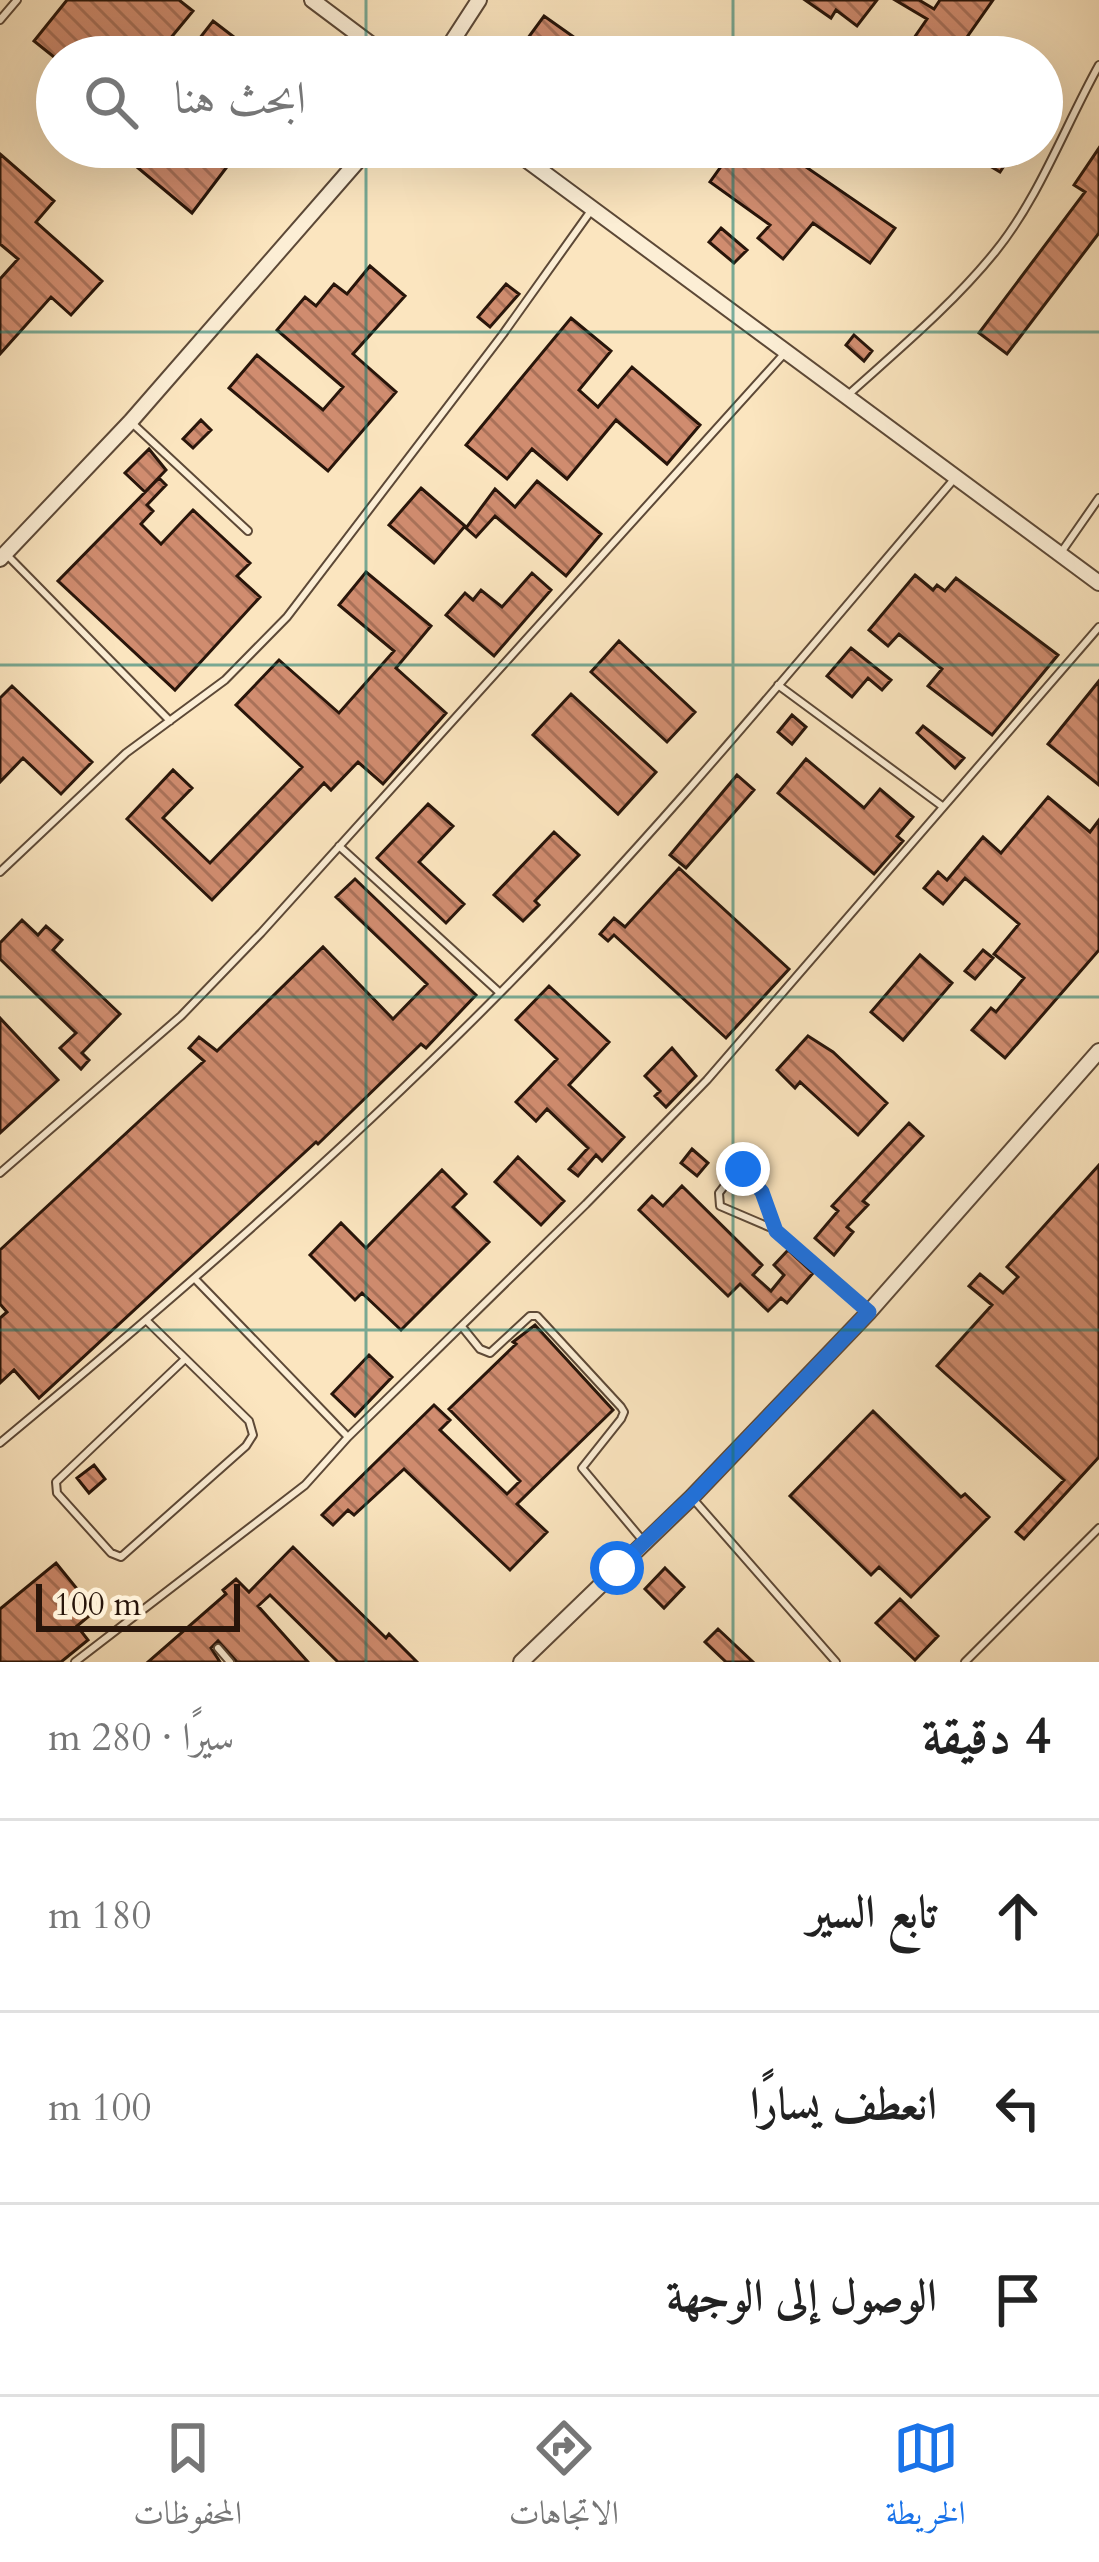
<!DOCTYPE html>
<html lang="ar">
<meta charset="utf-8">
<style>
body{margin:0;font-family:Cardo,Amiri,serif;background:#f6f6f6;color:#222;direction:rtl}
.scale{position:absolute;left:36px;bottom:30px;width:204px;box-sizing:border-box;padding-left:12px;border:6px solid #28150a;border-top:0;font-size:33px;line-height:42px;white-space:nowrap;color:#28150a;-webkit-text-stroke:9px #fceed5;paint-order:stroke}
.stop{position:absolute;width:36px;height:36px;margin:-27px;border:9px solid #1a73e8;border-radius:50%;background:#fff}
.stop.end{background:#1a73e8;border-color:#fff;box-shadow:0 3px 12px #0008}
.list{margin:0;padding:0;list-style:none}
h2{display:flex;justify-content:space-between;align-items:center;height:156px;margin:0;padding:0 48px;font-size:51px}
h2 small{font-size:39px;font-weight:400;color:#767676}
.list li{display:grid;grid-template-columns:78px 1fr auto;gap:36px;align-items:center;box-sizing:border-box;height:192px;padding:0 48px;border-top:3px solid #e0e0e0}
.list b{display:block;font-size:45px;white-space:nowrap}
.list em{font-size:39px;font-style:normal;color:#767676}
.icon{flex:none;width:66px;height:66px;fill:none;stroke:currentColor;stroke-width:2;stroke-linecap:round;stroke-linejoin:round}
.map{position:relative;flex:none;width:1099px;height:1662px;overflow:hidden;direction:ltr}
.search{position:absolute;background:#fff;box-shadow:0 12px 48px #0002;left:36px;right:36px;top:36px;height:132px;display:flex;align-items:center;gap:30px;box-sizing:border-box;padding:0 42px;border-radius:66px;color:#767676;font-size:45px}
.sheet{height:732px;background:#fff}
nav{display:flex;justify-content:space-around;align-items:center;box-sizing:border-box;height:168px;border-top:3px solid #e0e0e0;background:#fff;font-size:33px;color:#767676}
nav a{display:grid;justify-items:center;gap:6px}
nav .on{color:#1a73e8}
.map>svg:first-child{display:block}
</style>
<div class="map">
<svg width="1099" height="1662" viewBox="0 0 1099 1662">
<defs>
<pattern id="building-back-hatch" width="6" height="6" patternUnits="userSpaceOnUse" patternTransform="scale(3)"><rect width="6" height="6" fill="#d08c6f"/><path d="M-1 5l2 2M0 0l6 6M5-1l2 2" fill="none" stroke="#a97159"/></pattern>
</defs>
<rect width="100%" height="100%" fill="#fbe5bf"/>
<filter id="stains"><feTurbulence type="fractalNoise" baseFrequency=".00167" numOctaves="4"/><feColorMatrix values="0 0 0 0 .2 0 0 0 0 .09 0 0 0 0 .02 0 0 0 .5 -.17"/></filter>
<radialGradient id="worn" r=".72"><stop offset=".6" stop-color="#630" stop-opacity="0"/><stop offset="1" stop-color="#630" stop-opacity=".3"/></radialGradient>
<!-- building -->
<path fill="url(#building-back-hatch)" stroke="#28150a" stroke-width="3" d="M67 0H179L193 11 155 57H54L34 41Z
M805 0H877L857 26 836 10 831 18Z
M895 0H919L934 9 940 0H993L953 57H915L905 51 927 19Z
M544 16 602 57H514Z
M213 21 260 57H185Z
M113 147H242L192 213Z
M735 147H816L803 165 895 228 870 263 813 223 783 259 758 238 770 225 710 182Z
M995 147 1011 155 1000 172 985 163Z
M1099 148V233L1007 354 979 333 1085 192 1074 185Z
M0 154 54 201 36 222 102 281 71 315 51 297 0 354V279L18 259 0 244Z
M721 228 747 250 734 263 709 242Z
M370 266 405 296 353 354 396 392 328 471 229 388 257 355 323 410 343 387 277 330 305 297 316 306 334 284 347 294Z
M506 284 519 294 490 327 478 317Z
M571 318 611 351 579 390 598 407 632 367 700 425 667 464 616 420 567 479 532 449 507 479 466 445Z
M854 335 872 351 864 361 846 345Z
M201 420 211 430 193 448 183 439Z
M149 449 166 470 145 492 125 473Z
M159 478 166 485 147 505 153 511 141 524 161 544 193 510 250 563 237 576 260 597 175 690 58 581Z
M537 481 601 534 566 576 495 516 476 537 466 528 495 489 515 507Z
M421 488 465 526 434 563 389 525Z
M366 572 431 626 396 668 446 713 383 784 358 762 331 790 324 783 212 900 127 819 173 770 192 788 163 818 210 863 302 767 236 705 279 660 339 713 394 651 339 605Z
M532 573 551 590 494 656 446 615 465 593 473 600 481 590 502 607Z
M915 575 933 590 937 585 945 591 956 578 1058 655 992 735 928 686 942 669 899 634 888 646 869 630Z
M619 641 695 712 667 742 591 672Z
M851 648 891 680 882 690 868 678 852 697 827 676Z
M1099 681V785L1048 744Z
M12 686 92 762 61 794 23 758 0 782V698Z
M571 694 656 772 618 814 533 735Z
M792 715 806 727 792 744 778 732Z
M923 726 964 758 955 768 917 733Z
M806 759 864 808 880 789 913 817 897 836 903 841 874 874 778 793Z
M737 775 754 790 686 868 670 855Z
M1048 797 1090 832 1099 820V950L1005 1058 972 1030 991 1008 996 1012 1024 978 994 954 1019 924 965 878 943 904 924 888 938 872 947 880 983 837 1001 853Z
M428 804 453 826 419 862 464 904 446 923 377 858Z
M554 832 579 855 535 901 539 905 523 921 494 895Z
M679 868 789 969 726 1038 614 935 608 941 600 934 614 918 625 927Z
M355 879 476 995 426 1048 421 1044 318 1144 316 1142 39 1398 14 1370 0 1383V1318L7 1312 0 1304V1250L204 1061 189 1048 199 1037 217 1051 323 947 393 1019 427 984 336 897Z
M22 920 38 935 46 926 62 940 53 950 120 1014 82 1053 89 1060 81 1069 60 1048 76 1033 0 959V943Z
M983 950 993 958 975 979 965 971Z
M920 955 952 983 903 1040 871 1012Z
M549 986 609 1042 569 1085 624 1137 602 1161 596 1155 578 1176 569 1169 588 1148 547 1109 536 1121 516 1102 557 1059 516 1020Z
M0 1018 58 1080 0 1133Z
M808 1036 833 1052 887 1103 858 1135 800 1082 795 1088 777 1070Z
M672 1048 696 1076 666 1107 655 1096 660 1091 645 1076Z
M909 1123 923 1136 863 1201 868 1205 847 1227 853 1232 834 1255 815 1238 838 1211 832 1206Z
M692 1149 708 1163 697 1176 681 1163Z
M518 1157 564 1201 541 1225 495 1182Z
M1099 1165V1457L1024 1539 1016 1532 1064 1480 937 1366 992 1305 969 1286 980 1274 1003 1293 1018 1277 1007 1267Z
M442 1170 466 1194 453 1207 489 1242 401 1330 362 1293 355 1300 310 1255 341 1223 366 1248Z
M682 1186 762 1265 753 1275 771 1291 784 1275 774 1265 788 1250 813 1273 787 1303 781 1298 768 1311 740 1284 728 1296 639 1210 652 1196 663 1206Z
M535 1325 613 1410 517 1504 547 1532 510 1570 404 1469 354 1515 348 1510 333 1525 322 1515 434 1405 450 1420 440 1430 507 1494 520 1481 449 1409 516 1344 513 1342Z
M369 1355 392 1377 355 1416 332 1394Z
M873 1411 961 1497 965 1494 989 1517 911 1597 879 1567 871 1575 790 1496Z
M94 1465 105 1479 89 1493 77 1478Z
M293 1547 386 1638 389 1634 417 1662H338L270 1595 258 1606 308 1662H237L218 1641 211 1648 220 1662H148L226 1594 223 1590 236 1579 249 1592Z
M56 1563 95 1611 77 1626 88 1640 61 1662H0V1609Z
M665 1568 684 1587 664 1608 645 1589Z
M900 1599 938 1636 915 1660 876 1623Z
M718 1629 753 1662H726L705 1642Z"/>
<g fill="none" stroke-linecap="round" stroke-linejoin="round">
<!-- lane casing -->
<g stroke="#5d4937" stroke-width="10">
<path id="lane" d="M0 20 17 0
M848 395C898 350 952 305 995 252 1039 198 1065 126 1099 65
M132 423 248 531
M1060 554 1099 498
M8 556 170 721
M778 685 942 806
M339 846 500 993
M0 872 126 753 225 680 287 617 503 334 590 212
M0 1173 181 1016 261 933 783 355
M776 1230 762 1192 743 1169 736 1171 719 1193 720 1206 776 1230 867 1310
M196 1280 348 1437
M147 1321 249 1421 253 1435 246 1446 121 1557 111 1553 57 1493 56 1482 185 1359
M463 1328 480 1349 490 1353 530 1316H537L621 1407 624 1412 621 1419 582 1468 644 1542
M0 1443C172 1300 341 1154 499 994 660 831 806 652 955 478
M694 1500 836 1662
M218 1648 230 1662
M75 1662 305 1485 348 1437 586 1204 707 1080 1099 627
M965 1662 1099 1528"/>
</g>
<!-- street casing -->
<g stroke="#5d4937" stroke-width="18">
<path id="street" d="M312 0 388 57
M442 57 479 0
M509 147 1099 583
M0 559 131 421 370 147
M521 1662 692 1497 869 1312 1099 1051"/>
</g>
<!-- lane -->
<use href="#lane" stroke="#fceed5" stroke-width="6"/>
<!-- street -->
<use href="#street" stroke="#fceed5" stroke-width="14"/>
</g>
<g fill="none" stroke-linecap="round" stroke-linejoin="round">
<!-- route -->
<path stroke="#1a73e8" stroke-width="15" d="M617 1568 692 1497 869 1312 776 1231 762 1192 743 1169"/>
</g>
<!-- grid -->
<path fill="none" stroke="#0f766e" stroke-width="3" stroke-opacity="0.55" d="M366 0V57M733 0V57M366 147V1662M733 147V1662M0 332H1099M0 665H1099M0 997H1099M0 1330H1099"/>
<rect width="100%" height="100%" filter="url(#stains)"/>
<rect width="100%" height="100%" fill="url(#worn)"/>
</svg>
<div class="scale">100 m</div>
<div class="stop" style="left:617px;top:1568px"></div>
<div class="stop end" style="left:743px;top:1169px"></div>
<div class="search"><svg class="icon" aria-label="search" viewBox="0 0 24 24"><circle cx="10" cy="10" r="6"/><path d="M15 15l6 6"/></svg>ابحث هنا</div>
</div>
<section class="sheet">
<h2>4 دقيقة<small>سيرًا · 280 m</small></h2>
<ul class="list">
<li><svg class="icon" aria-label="ahead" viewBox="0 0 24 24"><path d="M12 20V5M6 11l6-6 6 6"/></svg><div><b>تابع السير</b></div><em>180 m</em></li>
<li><svg class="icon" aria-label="left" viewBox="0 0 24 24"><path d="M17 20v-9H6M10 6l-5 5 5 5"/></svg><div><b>انعطف يسارًا</b></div><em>100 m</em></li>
<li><svg class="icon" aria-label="arrive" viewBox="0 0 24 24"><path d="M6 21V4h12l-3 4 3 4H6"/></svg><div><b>الوصول إلى الوجهة</b></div></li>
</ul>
</section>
<nav>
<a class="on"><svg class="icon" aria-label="map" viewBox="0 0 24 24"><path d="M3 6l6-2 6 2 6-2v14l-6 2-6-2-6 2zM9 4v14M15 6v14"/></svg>الخريطة</a>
<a><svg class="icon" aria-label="directions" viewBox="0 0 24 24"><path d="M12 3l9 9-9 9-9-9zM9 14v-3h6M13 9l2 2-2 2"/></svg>الاتجاهات</a>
<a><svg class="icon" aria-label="saved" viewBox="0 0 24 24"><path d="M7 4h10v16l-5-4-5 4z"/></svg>المحفوظات</a>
</nav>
